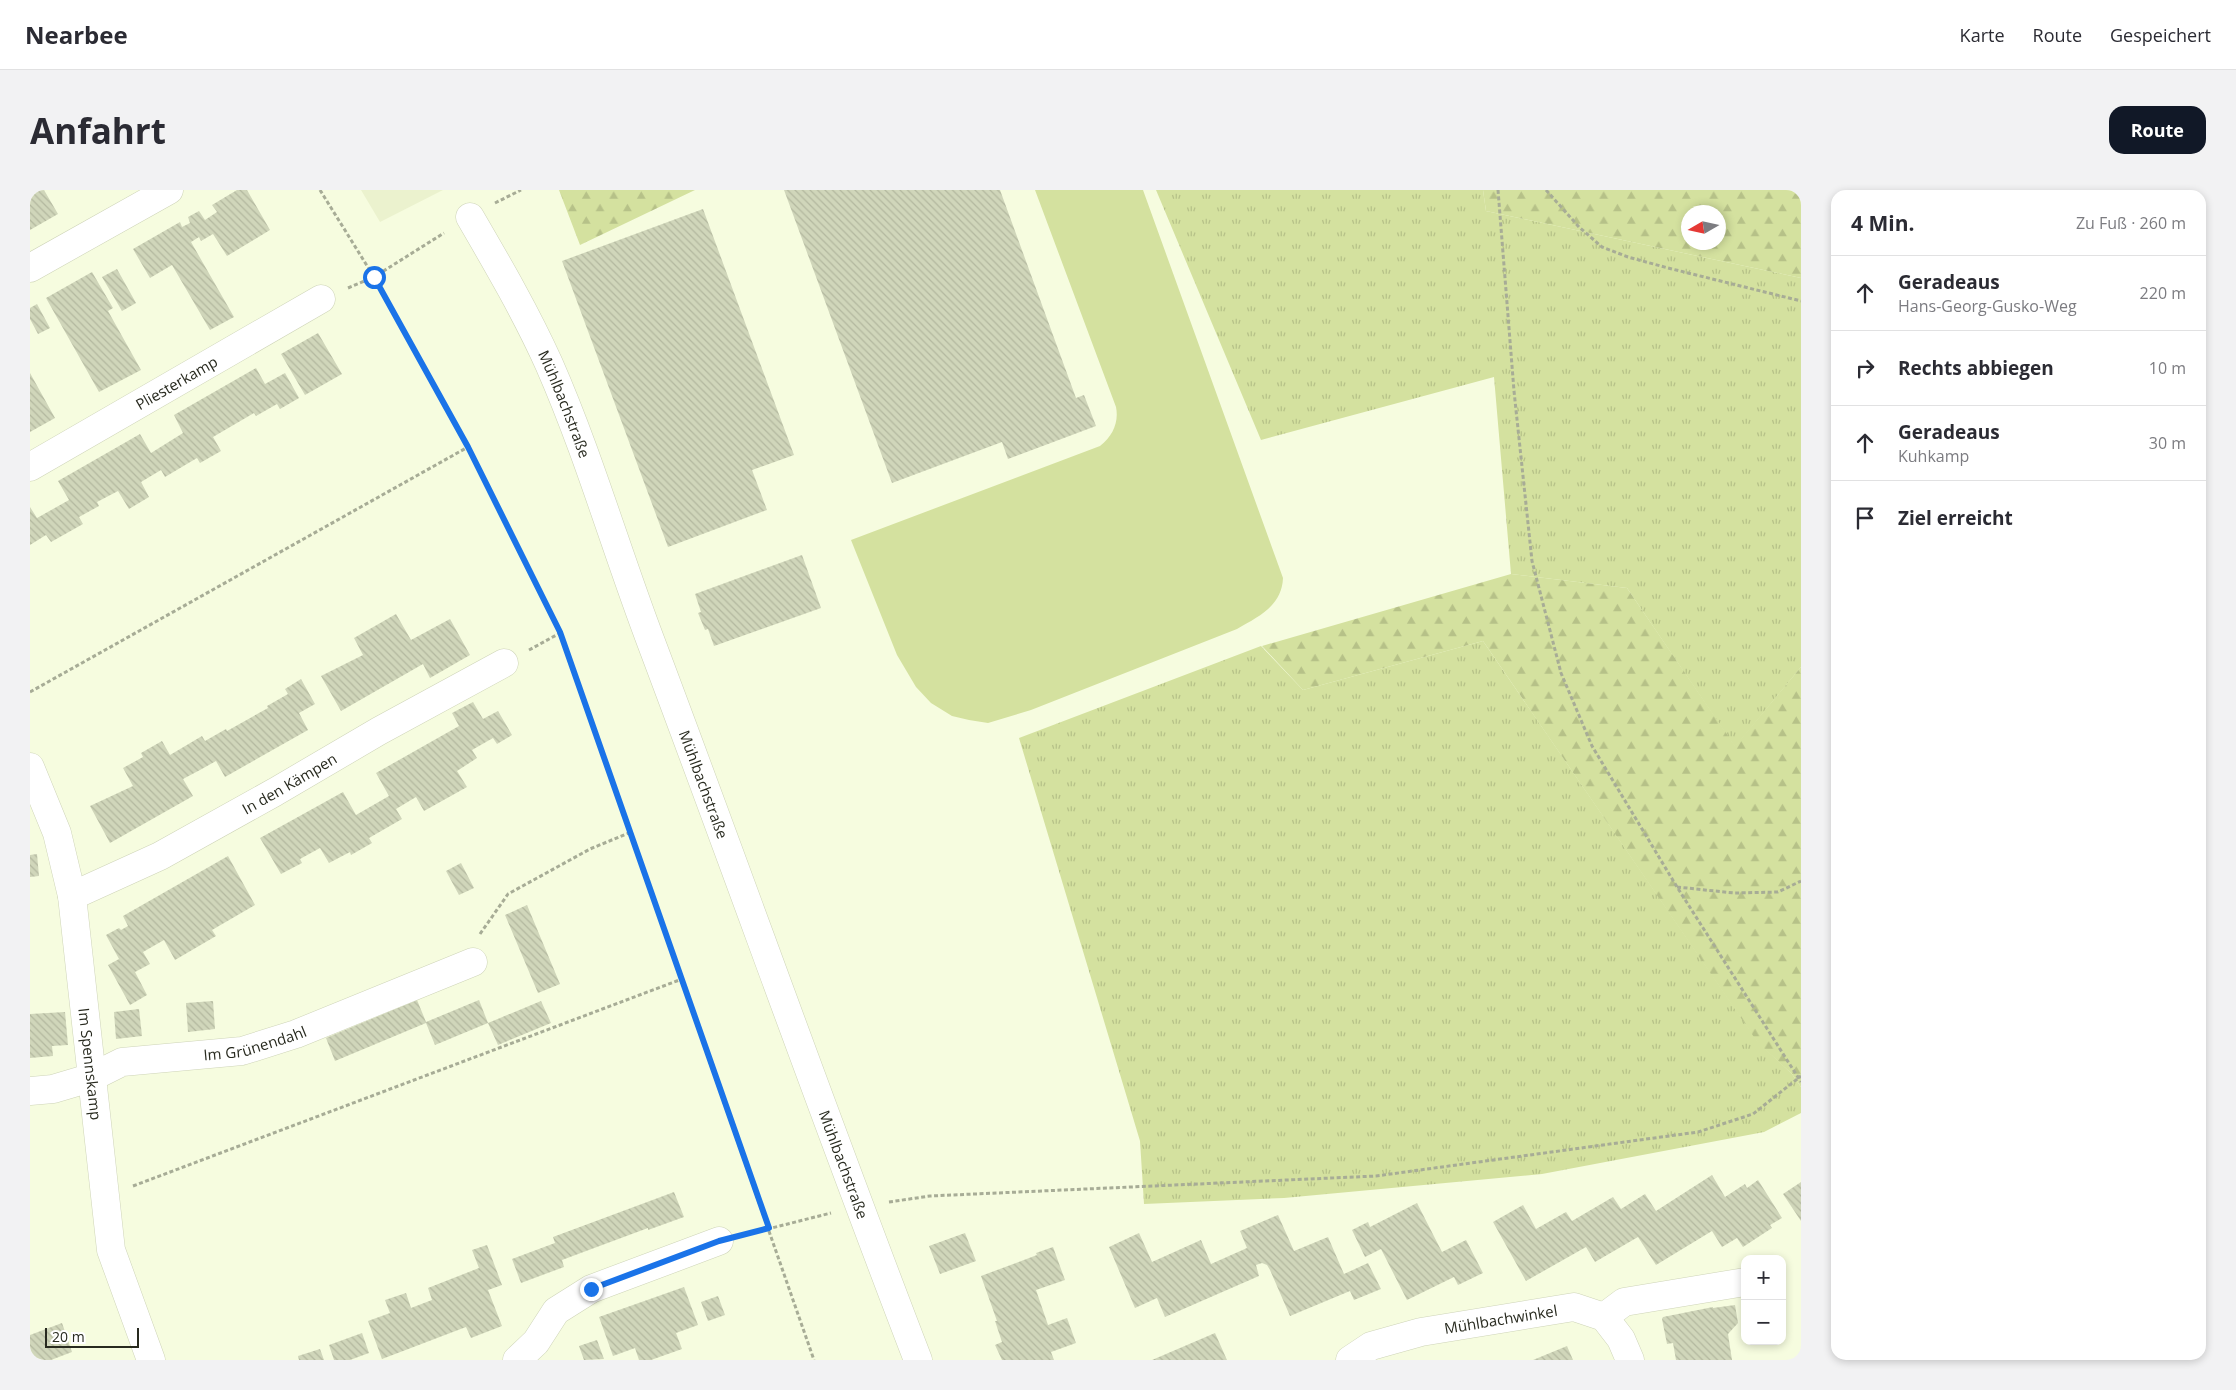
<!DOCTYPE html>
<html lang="de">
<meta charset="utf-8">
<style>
body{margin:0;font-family:"Open Sans",sans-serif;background:#f2f2f3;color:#2b2b33}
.controls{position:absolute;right:15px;bottom:15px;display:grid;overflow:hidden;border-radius:10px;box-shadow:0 2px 8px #0003}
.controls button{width:45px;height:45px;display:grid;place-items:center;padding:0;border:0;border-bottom:1px solid #e1e1e2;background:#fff;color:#2b2b33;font:25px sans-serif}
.compass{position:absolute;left:1651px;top:15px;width:45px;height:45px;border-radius:50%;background:#fff;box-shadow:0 2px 8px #0003;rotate:261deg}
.scale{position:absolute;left:15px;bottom:12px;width:94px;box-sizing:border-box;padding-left:5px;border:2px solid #282a1f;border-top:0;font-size:14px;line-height:18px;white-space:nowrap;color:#282a1f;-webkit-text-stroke:4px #fff;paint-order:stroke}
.stop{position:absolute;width:15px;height:15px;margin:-11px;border:4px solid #1a73e8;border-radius:50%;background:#fff}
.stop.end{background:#1a73e8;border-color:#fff;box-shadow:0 1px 5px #0008}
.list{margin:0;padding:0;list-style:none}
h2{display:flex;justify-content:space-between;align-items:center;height:65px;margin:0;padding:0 20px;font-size:21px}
h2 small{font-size:16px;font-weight:400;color:#7c7c81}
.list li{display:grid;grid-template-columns:32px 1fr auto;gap:15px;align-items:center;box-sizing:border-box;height:75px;padding:0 20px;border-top:1px solid #e1e1e2}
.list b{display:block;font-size:19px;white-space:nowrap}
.list p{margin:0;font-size:16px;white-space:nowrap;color:#7c7c81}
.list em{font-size:16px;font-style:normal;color:#7c7c81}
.icon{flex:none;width:28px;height:28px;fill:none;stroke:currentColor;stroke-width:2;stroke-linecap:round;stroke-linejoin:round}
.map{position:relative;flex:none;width:1771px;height:1170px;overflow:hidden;border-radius:15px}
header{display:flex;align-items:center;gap:30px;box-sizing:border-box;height:70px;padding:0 25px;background:#fff;border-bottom:1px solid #e1e1e2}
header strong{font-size:24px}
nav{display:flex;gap:28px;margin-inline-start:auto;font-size:18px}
.intro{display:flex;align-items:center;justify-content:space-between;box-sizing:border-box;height:120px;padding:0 30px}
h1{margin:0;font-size:35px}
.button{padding:12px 22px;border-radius:15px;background:#111827;color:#fff;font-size:18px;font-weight:700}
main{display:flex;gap:30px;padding:0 30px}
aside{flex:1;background:#fff;border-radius:15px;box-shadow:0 2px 8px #0003}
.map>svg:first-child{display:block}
</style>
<header>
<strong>Nearbee</strong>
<nav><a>Karte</a><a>Route</a><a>Gespeichert</a></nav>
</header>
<div class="intro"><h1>Anfahrt</h1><a class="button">Route</a></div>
<main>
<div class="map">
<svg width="1771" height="1170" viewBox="0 0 1771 1170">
<defs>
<pattern id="grass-tufts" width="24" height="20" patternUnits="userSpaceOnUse" patternTransform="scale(1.25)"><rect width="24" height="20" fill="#d4e19f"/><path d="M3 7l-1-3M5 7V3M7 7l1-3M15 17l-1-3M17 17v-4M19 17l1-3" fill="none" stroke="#b6c188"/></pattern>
<pattern id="forest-firs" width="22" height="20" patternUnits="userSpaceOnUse" patternTransform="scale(1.25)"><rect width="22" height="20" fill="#d4e19f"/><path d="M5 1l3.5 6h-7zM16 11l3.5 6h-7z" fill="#b6c188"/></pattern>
<pattern id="building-back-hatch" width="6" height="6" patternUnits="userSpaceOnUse" patternTransform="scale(1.25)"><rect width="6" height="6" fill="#d0d6ba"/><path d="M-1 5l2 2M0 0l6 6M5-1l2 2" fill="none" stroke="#b3b89f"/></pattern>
</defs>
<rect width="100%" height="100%" fill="#f6fcdf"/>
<!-- built -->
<path fill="#ebf2ce" d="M331 0H413L350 32Z"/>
<!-- grass -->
<path fill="url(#grass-tufts)" d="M1126 0H1453L1456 21 1771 88V477L1705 557 1597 398 1481 384 1464 187 1231 250Z
M1453 451 1728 852 1762 884 1771 897V923L1734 942 1512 984 1254 1008 1114 1014 1110 951 989 548 1231 456 1273 500Z"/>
<!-- forest -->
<path fill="url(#forest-firs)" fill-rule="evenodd" d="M529 0H665L550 55Z
M1453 0H1771V88L1456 21ZM1688 22V52H1658V22Z
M1481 384 1597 398 1705 556 1771 477V897L1762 884 1728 853 1453 451 1273 500 1232 456Z"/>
<!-- park -->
<path fill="#d4e19f" d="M1005 0H1113L1253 388C1252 416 1228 427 1207 439L1001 520 958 533 939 530 922 526 901 513 886 497 867 465 821 350 1070 256C1083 246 1089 232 1086 217Z"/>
<!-- building -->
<path fill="url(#building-back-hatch)" d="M0 0H14L28 24 0 40Z
M207 0H217L240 40 197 66 183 44 171 51 169 47 161 52 204 127 180 140 142 75 120 88 103 59 150 32 152 37 160 33 158 27 169 21 175 30 187 22 182 15Z
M754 0H970L1046 208 1054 205 1066 236 978 269 972 252 862 293Z
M673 19 764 265 722 280 737 320 638 357 532 71Z
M87 79 106 113 92 121 72 87Z
M62 82 83 118 78 121 111 180 69 202 16 108Z
M7 114 20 138 8 144 0 129V118Z
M288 143 312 184 275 205 251 164Z
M226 178 235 194 255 183 269 208 250 219 247 214 226 226 224 223 183 247 191 261 170 273 167 268 135 287 131 280 111 292 119 307 99 319 88 301 67 312 69 316 49 327 53 334 21 352 16 345 0 355V317L7 328 39 310 28 291 110 244 121 263 153 243 144 225Z
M0 183 25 228 0 242Z
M772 365 791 418 684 456 678 439 675 440 668 423 671 422 665 404Z
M366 424 381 450 420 429 440 465 400 488 393 474 311 521 291 486 333 465 324 448Z
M271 489 285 514 269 523 278 540 195 587 186 571 170 580 153 589 163 606 80 653 60 616 103 596 93 578 113 567 111 563 132 551 140 565 172 546 175 551 196 539 197 541 238 518 237 516 258 504 255 499Z
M443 512 453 529 468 521 482 545 467 554 463 548 442 560 447 568 427 581 437 597 394 621 386 607 366 619 372 629 339 648 342 653 321 665 320 662 299 673 290 658 270 669 272 673 251 684 230 648 313 602 326 625 359 606 346 583 429 536 422 523Z
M7 664 9 686 0 687V665Z
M198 666 225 715 182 740 186 746 145 770 134 750 113 762 120 774 105 782 117 805 100 815 78 775 89 769 76 745 89 738 91 740 98 736 93 726Z
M431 673 444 698 429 705 416 681Z
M497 715 530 794 508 803 475 725Z
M387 810 396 832 449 810 458 833 511 811 521 833 468 855 458 833 405 855 396 833 305 871 296 848Z
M183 811 185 839 158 842 156 813Z
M109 819 112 846 86 849 84 822Z
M35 822 38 855 22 856 23 866 0 868V824Z
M1682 985 1695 1007 1715 994 1717 998 1728 990 1752 1028 1740 1035 1742 1038 1713 1057 1707 1048 1692 1057 1682 1041 1626 1075 1608 1047 1565 1072 1556 1057 1496 1091 1463 1032 1493 1015 1506 1039 1536 1022 1542 1031 1583 1007 1591 1019 1615 1004 1626 1021Z
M1771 992V1031L1753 1004Z
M644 1002 654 1027 618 1040V1038L532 1070 534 1077 491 1093 482 1069 525 1053 523 1047Z
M1387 1013 1412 1062 1436 1050 1453 1083 1428 1095 1424 1087 1377 1110 1351 1059 1335 1067 1322 1040 1338 1032 1340 1037Z
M1248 1025 1264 1061 1298 1047 1314 1084 1338 1073 1351 1099 1324 1110 1320 1101 1260 1126 1240 1080 1237 1075 1232 1073 1226 1075 1229 1086 1135 1127 1127 1108 1105 1118 1079 1057 1109 1043 1122 1072 1171 1050 1181 1074 1217 1058 1210 1041Z
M935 1043 946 1071 910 1084 899 1056Z
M457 1055 472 1095 458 1100 472 1136 441 1148 436 1137 352 1169 338 1131 360 1123 355 1110 376 1103 381 1118 402 1110 398 1098 449 1078 442 1060Z
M1023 1057 1035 1090 1006 1100 1018 1135 1037 1128 1046 1153 1021 1162 1024 1170H972L965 1155 972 1152 965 1131H967L951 1086 1007 1065 1006 1063Z
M654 1097 668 1135 646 1143 652 1159 621 1170H609L605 1158 583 1166 569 1127Z
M688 1106 695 1125 678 1131 671 1112Z
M1705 1115 1708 1133 1698 1144 1702 1170H1646L1643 1153 1637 1154 1632 1129 1633 1127 1683 1117V1118Z
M32 1133 42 1162 21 1170H0V1145Z
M332 1143 339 1163 320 1170H304L299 1155Z
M1185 1143 1197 1170H1122Z
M567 1150 574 1169 554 1170 549 1156Z
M1537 1156 1543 1170H1503Z
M290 1159 294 1170H269L268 1166Z"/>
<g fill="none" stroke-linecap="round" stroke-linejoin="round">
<!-- minor casing -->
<g stroke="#ced4b8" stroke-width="29">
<g id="minor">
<path id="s1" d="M440 27C468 75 496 123 519 174 559 265 586 360 621 452 711 691 796 932 888 1170"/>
<path d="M0 78 139 0"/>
<path id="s2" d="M0 277 291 109"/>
<path id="s3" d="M0 577 27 643 42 706 81 1060 121 1170"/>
<path id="s4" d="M42 706 130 666 245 602 349 541 474 473"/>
<path id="s5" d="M0 901 23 899 60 888 92 872 212 861 266 844 443 772"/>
<path d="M1574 1127 1594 1112 1715 1092"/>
<path d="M487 1170 506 1152 526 1121 561 1099 689 1051"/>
<path id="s6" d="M1320 1170 1341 1156 1391 1142 1544 1117 1574 1127 1591 1149 1600 1170"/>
</g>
</g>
<!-- path -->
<path stroke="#a7ac96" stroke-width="3" stroke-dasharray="4 2.5" stroke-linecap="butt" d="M290 0 344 87 438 257 530 443 784 1170
M1468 0 1484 201 1502 371 1531 483 1562 556 1647 697 1771 892
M1516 0 1549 37 1572 57 1598 67 1638 78 1771 111
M465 13 491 0
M318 98 344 87 414 43
M499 460 530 443
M0 502 438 257
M1647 697 1704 703 1748 702 1771 691
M450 744 478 704 560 659 601 642
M103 996 652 789
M859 1012 900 1006 1346 986 1668 942 1723 924 1771 886
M718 1044 801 1023"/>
<!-- minor -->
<use href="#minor" stroke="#fff" stroke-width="28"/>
</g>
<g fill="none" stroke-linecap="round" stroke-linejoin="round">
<!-- route -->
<path stroke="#1a73e8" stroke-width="6" d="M344 87 438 257 530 442 739 1038 689 1051 561 1099"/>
</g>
<g text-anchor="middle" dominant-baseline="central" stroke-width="5" stroke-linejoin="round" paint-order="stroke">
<!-- street labels -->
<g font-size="15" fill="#282a1f" stroke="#fff">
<text stroke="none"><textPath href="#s2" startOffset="169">Pliesterkamp</textPath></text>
<text stroke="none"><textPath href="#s1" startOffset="210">Mühlbachstraße</textPath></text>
<text stroke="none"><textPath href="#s4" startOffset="245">In den Kämpen</textPath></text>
<text stroke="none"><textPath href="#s1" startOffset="615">Mühlbachstraße</textPath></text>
<text stroke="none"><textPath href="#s5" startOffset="232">Im Grünendahl</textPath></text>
<text stroke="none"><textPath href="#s3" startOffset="305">Im Spennskamp</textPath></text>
<text stroke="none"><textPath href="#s1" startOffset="1020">Mühlbachstraße</textPath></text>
<text stroke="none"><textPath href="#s6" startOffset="158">Mühlbachwinkel</textPath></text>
</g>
</g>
</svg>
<div class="controls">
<button>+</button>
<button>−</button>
</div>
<svg class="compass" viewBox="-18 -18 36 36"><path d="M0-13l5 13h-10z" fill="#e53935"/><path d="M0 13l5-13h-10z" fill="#7c7c81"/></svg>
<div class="scale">20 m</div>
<div class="stop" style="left:344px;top:87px"></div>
<div class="stop end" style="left:561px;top:1099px"></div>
</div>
<aside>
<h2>4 Min.<small>Zu Fuß · 260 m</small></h2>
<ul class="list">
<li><svg class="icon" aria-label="ahead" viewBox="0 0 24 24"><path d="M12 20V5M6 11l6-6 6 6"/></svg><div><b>Geradeaus</b><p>Hans-Georg-Gusko-Weg</p></div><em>220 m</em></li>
<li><svg class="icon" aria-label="right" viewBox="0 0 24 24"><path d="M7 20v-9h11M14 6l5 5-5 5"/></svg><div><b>Rechts abbiegen</b></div><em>10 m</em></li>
<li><svg class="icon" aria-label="ahead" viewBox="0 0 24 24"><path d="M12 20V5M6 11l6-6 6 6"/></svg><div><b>Geradeaus</b><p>Kuhkamp</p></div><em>30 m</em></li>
<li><svg class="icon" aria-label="arrive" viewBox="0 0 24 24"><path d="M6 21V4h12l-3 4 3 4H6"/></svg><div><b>Ziel erreicht</b></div></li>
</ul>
</aside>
</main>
